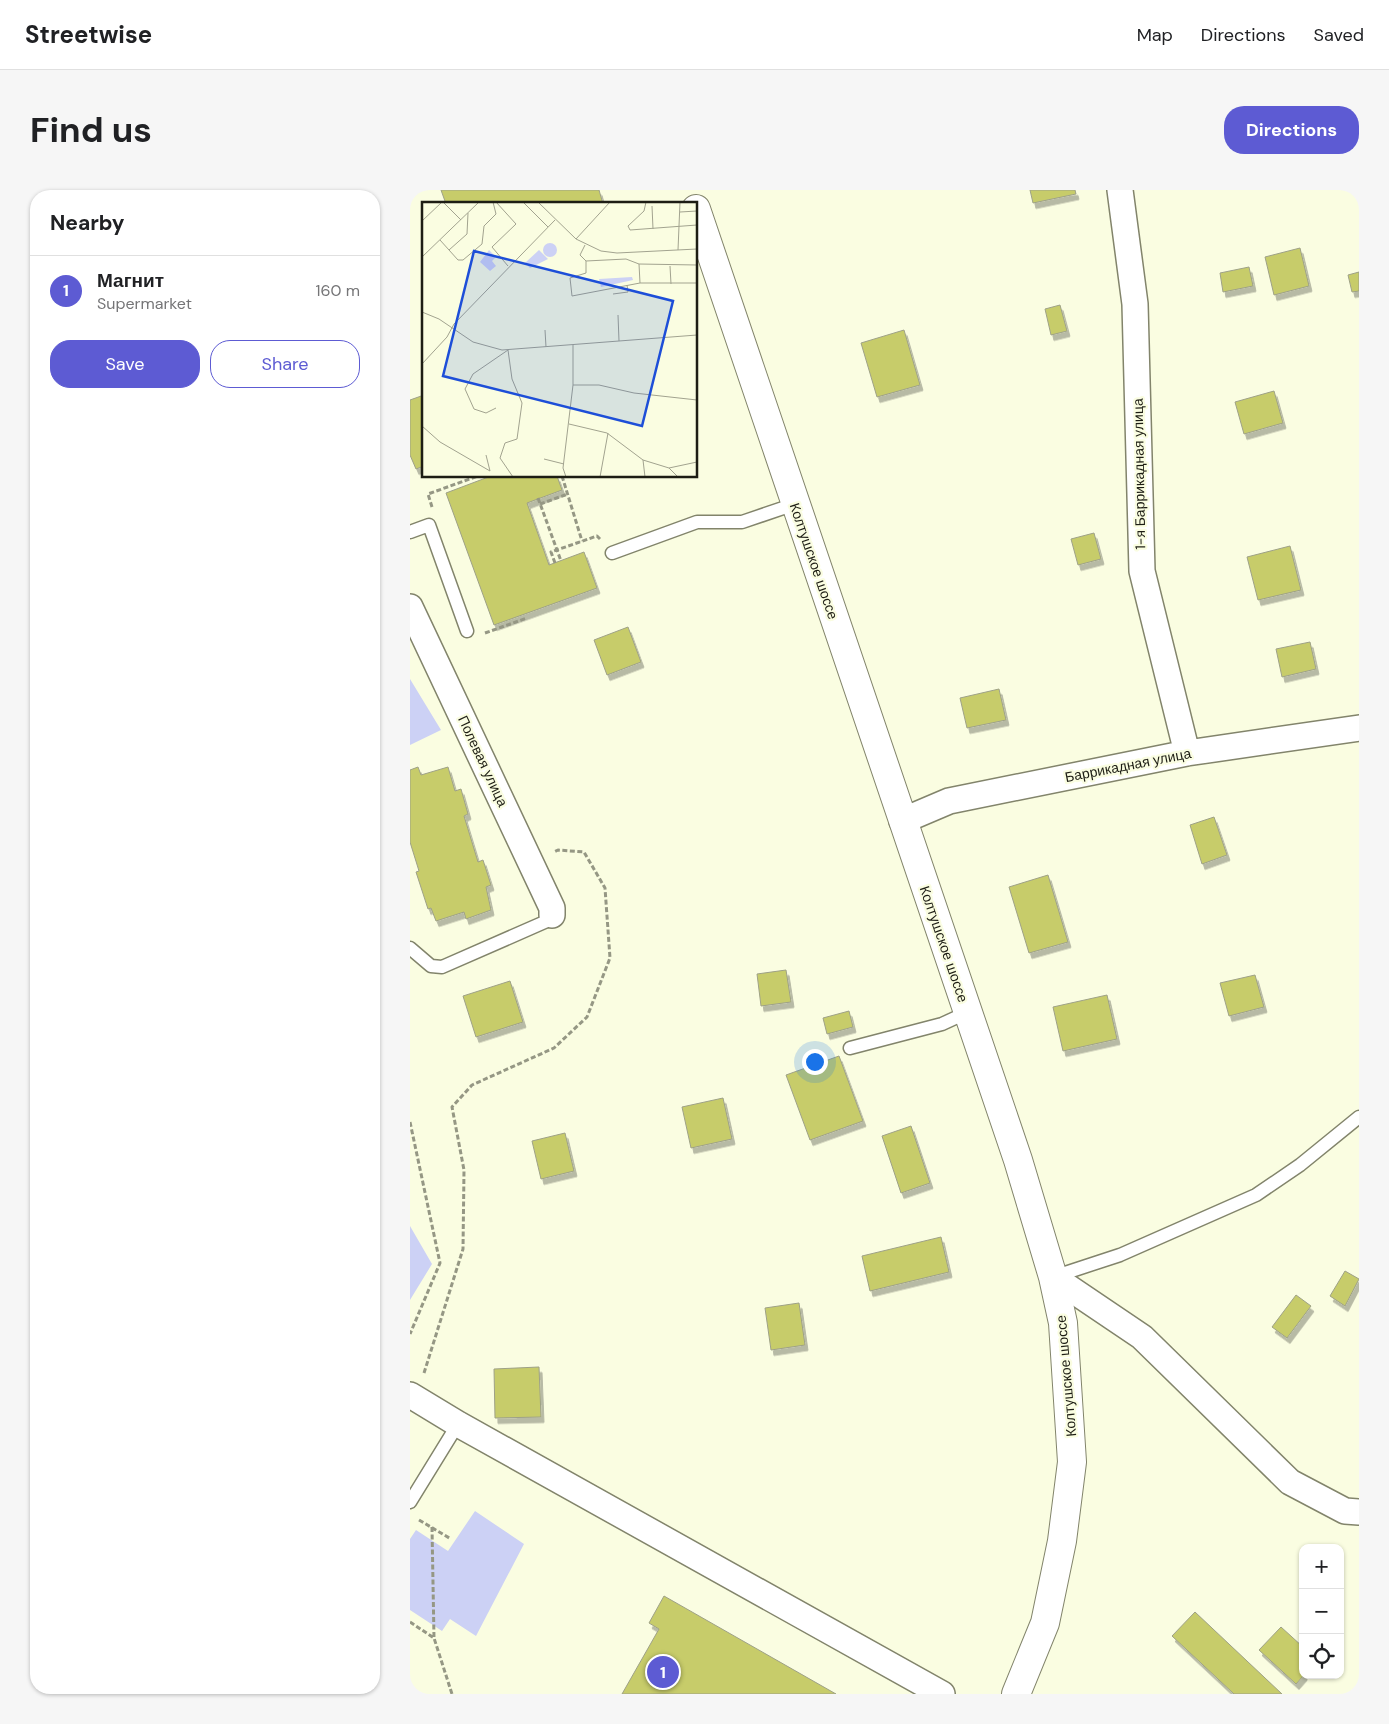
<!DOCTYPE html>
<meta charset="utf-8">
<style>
body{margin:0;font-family:"DM Sans",sans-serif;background:#f6f6f6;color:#202124}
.controls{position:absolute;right:15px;bottom:15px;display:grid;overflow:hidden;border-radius:10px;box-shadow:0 1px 4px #0004}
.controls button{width:45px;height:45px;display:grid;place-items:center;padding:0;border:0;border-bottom:1px solid #e0e0e0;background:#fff;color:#202124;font:25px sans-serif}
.you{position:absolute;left:404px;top:871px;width:18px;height:18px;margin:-12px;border:4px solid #fff;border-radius:50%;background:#1a73e8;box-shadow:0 0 0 8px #1a73e833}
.badge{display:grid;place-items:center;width:32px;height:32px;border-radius:50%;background:#5d5bd3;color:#fff;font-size:16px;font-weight:700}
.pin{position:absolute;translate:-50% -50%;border:2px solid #fff;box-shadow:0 1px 5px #0006}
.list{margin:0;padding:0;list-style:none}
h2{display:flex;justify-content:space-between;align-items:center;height:65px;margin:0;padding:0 20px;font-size:21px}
h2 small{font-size:16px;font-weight:400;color:#757577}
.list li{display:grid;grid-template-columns:32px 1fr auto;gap:15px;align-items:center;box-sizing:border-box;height:70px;padding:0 20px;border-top:1px solid #e0e0e0}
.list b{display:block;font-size:19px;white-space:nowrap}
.list p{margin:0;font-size:16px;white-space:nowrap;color:#757577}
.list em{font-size:16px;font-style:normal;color:#757577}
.actions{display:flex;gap:10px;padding:15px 20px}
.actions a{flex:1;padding:11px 0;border:1px solid #5d5bd3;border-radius:20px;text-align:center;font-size:18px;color:#5d5bd3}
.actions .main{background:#5d5bd3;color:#fff}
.icon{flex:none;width:28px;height:28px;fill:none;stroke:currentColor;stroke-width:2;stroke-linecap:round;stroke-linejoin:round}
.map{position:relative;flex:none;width:949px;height:1504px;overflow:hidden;border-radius:20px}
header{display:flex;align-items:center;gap:30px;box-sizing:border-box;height:70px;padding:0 25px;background:#fff;border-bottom:1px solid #e0e0e0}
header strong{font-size:24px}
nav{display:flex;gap:28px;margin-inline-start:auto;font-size:18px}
.intro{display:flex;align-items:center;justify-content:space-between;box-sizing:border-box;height:120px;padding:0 30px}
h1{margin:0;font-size:35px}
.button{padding:12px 22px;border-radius:20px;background:#5d5bd3;color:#fff;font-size:18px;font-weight:700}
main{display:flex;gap:30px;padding:0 30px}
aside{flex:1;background:#fff;border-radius:20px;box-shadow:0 1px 4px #0004}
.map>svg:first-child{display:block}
</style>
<header>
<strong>Streetwise</strong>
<nav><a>Map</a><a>Directions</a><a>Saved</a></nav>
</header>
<div class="intro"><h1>Find us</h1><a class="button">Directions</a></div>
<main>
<aside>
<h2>Nearby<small></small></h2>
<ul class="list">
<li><span class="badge">1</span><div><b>Магнит</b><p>Supermarket</p></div><em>160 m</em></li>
</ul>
<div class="actions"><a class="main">Save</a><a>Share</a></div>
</aside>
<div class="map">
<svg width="949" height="1504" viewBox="0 0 949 1504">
<defs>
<filter id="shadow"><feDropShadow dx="3" dy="5.5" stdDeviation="0" flood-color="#0004"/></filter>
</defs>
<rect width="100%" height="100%" fill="#fafde1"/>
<!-- green -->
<path fill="#ccd1f5" d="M0 489 31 540 0 555Z
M0 1036 22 1074 0 1110Z
M65 1321 114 1354 66 1446 40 1429 32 1441 0 1420V1349L6 1340 38 1361Z"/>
<!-- building -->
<path fill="#c7cc6a" stroke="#9ea187" filter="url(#shadow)" d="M31 0H189L193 14H36Z
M620 0H665L666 4 623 13Z
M890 58 899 96 864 105 855 67Z
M839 77 843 96 813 102 810 83Z
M949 82V101L942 102 938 85Z
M650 115 657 141 641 145 635 119Z
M494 140 510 195 467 207 451 153Z
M864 201 873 233 834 244 825 212Z
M14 205V276L6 279 0 265V210Z
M81 286H147L152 300 117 313 139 375 174 362 187 398 84 435 36 303Z
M684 343 691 369 668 375 661 349Z
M880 356 891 400 848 410 837 367Z
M218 437 231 472 197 485 184 450Z
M900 452 906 479 872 487 866 459Z
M589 499 596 530 557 538 550 508Z
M8 577 11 585 38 577 45 601 51 599 58 624 54 626 68 672 73 670 81 695 76 697 81 720 56 729 54 722 26 731 21 718 18 719 6 682 9 681 0 652V580Z
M804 627 817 665 792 674 780 635Z
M638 685 658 752 619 763 599 697Z
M376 780 381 812 351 816 347 784Z
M845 785 854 817 819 826 810 793Z
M100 791 113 832 66 847 53 806Z
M697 805 707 849 653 861 643 817Z
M439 821 443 837 417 844 413 828Z
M429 866 453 931 400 950 376 885Z
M313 908 322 949 281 958 272 917Z
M501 936 520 993 491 1003 472 946Z
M155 943 164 981 131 989 122 951Z
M531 1047 539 1082 460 1101 452 1066Z
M935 1081 949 1089 935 1116 920 1106Z
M886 1105 901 1116 877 1148 862 1137Z
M389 1113 395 1155 361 1160 355 1118Z
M129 1177 131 1227 85 1228 84 1179Z
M254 1406 426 1504H212L249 1439 239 1433Z
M785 1422 872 1504H824L762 1446Z
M871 1437 893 1457 894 1485 886 1494 849 1460Z"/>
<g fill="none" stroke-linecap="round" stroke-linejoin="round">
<!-- lane casing -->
<g stroke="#82846b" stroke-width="15">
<path id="lane" d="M0 342 19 335 57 441
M202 363 287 332H332L385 314
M0 758 21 776 32 777 137 731 142 725
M440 858 532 834 558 822
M643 1087 710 1065 846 1005 890 975 949 927
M0 1312 48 1234"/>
</g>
<!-- street casing -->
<g stroke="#82846b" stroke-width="28">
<path id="street" d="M710 0 725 114 732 381 777 563
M0 417 142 718V725
M492 631 539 611 777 563 949 538
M643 1087 732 1147 880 1292 935 1321 949 1322
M0 1205 48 1234 532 1504"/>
</g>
<!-- secondary casing -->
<g stroke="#82846b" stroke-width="30">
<path id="secondary" d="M286 19 608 970 643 1087 653 1133 662 1272 652 1351 635 1433 606 1504"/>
</g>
<!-- path -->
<path stroke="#959784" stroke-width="3" stroke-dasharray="5 2.5" stroke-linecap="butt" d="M152 286 172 351
M128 308 151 371
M130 314 158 304
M22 317 18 304 68 286
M145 373 141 362 187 346 190 349
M75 443 117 428
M0 932 30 1073 0 1144
M14 1183 53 1059 54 980 42 917 62 895 144 858 177 827 200 768 195 698 174 662 148 660 144 662
M9 1330 41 1349
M22 1337 24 1448
M0 1432 24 1448 42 1504"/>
<!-- lane -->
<use href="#lane" stroke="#fff" stroke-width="12"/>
<!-- street -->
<use href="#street" stroke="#fff" stroke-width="25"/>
<!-- secondary -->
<use href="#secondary" stroke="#fff" stroke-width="28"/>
</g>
<g text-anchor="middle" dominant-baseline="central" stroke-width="4.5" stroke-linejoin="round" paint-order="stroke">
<!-- street labels -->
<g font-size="14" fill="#1d1d14" stroke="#fafde1">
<text transform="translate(729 284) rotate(-91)">1-я Баррикадная улица</text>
<text transform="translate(404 371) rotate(71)">Колтушское шоссе</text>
<text transform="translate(73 571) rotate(65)">Полевая улица</text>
<text transform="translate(718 575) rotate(-11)">Баррикадная улица</text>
<text transform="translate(534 754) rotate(71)">Колтушское шоссе</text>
<text transform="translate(656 1186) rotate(-95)">Колтушское шоссе</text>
</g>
</g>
<!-- overview -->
<g transform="translate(12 12)">
<rect width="275" height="275" fill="#fafde1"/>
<path d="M121 48a7 7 0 1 1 14 0a7 7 0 1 1-14 0ZM67 48 74 55 70 59 74 64 68 69 58 60ZM117 48 126 57 108 66 103 61ZM210 75 211 78 179 85 177 77Z" fill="#ccd1f5"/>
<path fill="none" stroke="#a2a38f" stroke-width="1" d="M21 0 39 18M74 0 94 22 70 45 86 64M101 0 126 25M116 0 154 37 179 49 195 51 275 47M224 0 222 9 206 24 208 28 275 23M230 4 231 27M258 10 275 9M0 19 20 0M154 37 188 0M18 38 36 58H41L60 42 62 24 74 12 71 0M163 43 158 53 164 59 204 57 217 62 275 63M27 48 45 32 46 11M256 48 258 0M0 55 57 0M164 59V71L148 76 150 94 218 81H275M217 62 218 81M248 64 249 82M191 92 206 90 205 83M0 110 17 117 51 140 80 148 275 133M196 113 197 139M123 128 124 145M86 148 90 177 100 201 95 237 83 241 78 256 91 275M0 162 25 135 32 122 133 18M151 183H177L212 191 275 198M74 206 64 211 52 207 43 187 51 172 86 148M147 222 185 231 221 258 247 266 256 275M0 224 18 240 68 269 64 253M122 257 142 262M221 258 223 275M247 266 275 260M144 275 141 266 151 183V143M178 275 186 231"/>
<path fill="#1d4ed8" fill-opacity="0.15" stroke="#1d4ed8" stroke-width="2.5" d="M52 49 251 99 220 224 21 174Z"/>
<rect width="275" height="275" fill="none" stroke="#1d1d14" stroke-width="2.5"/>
</g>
</svg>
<div class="controls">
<button>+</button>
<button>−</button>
<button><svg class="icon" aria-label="locate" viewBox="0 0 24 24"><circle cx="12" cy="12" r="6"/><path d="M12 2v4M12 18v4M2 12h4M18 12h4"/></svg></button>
</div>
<div class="you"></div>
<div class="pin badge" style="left:253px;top:1482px">1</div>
</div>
</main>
